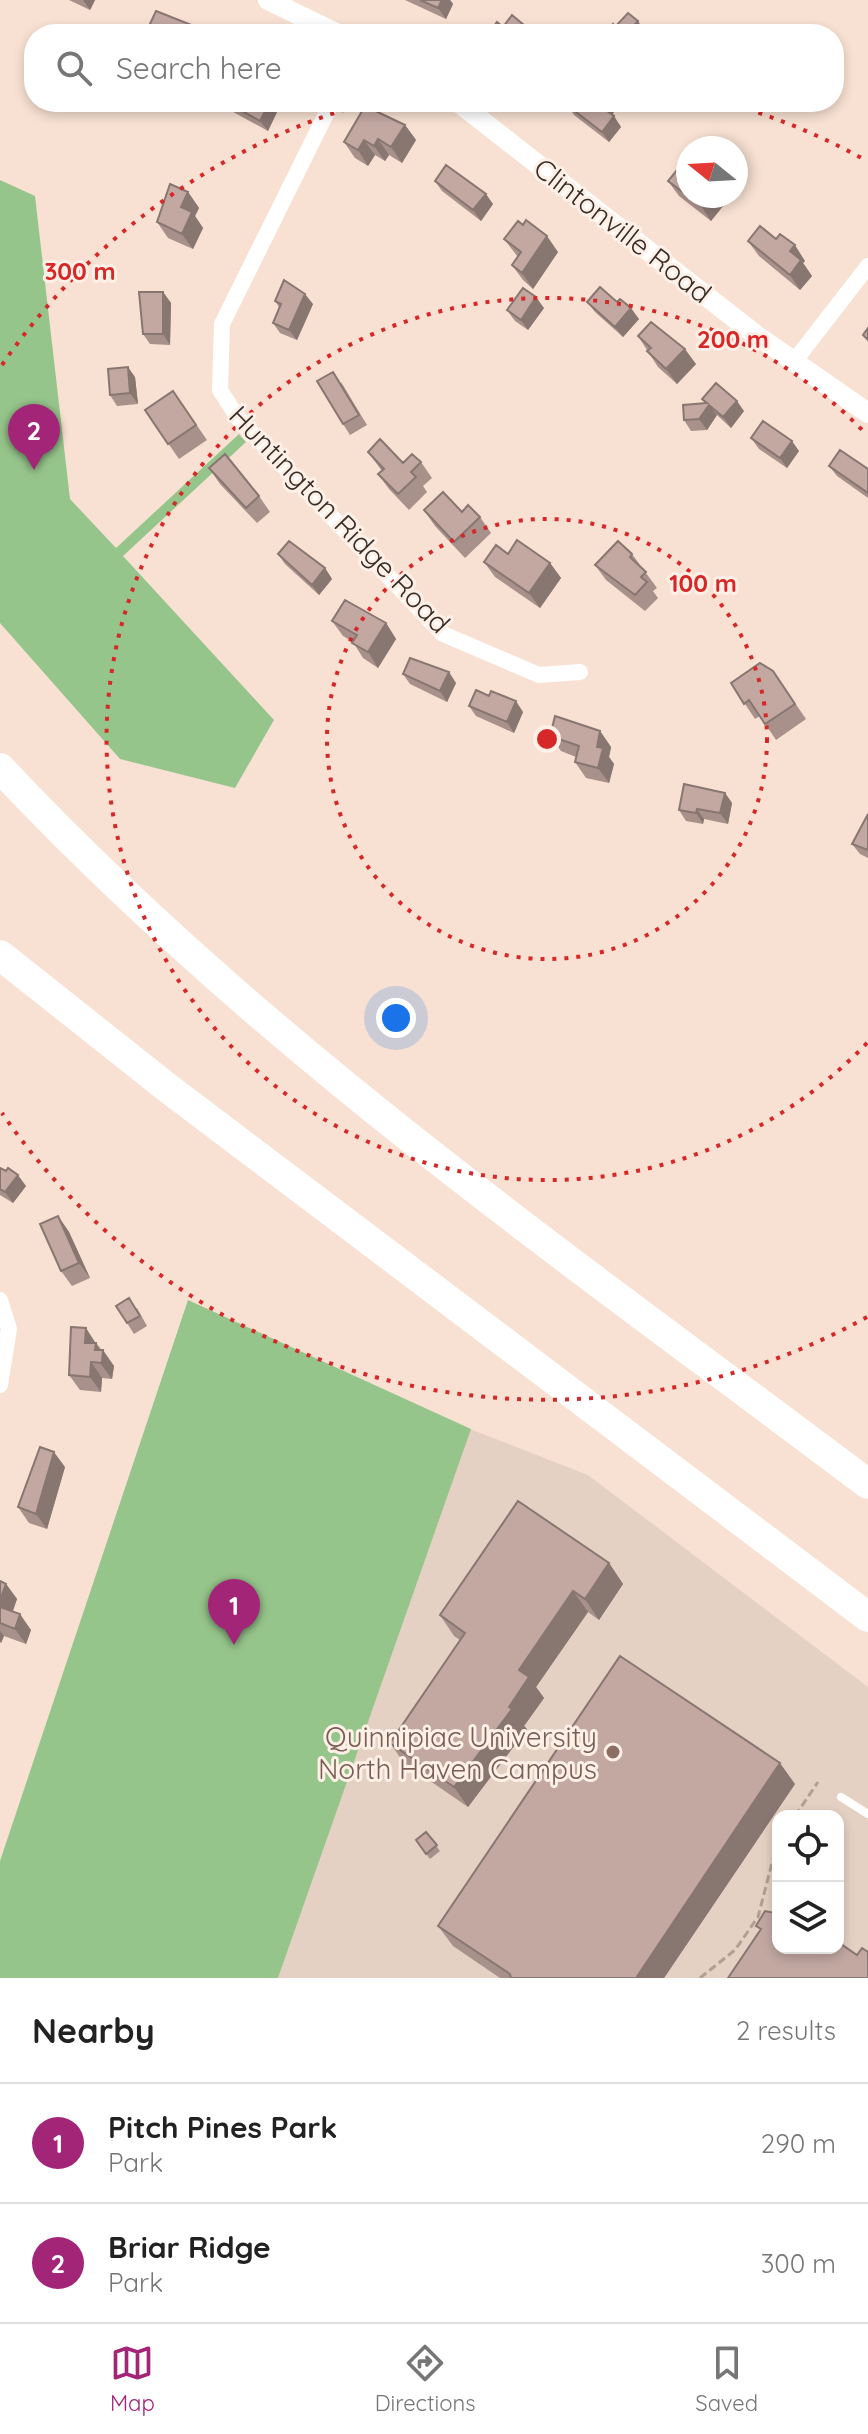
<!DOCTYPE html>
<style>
body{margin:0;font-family:Quicksand,sans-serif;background:#f6f6f6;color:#222}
.controls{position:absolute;right:24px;bottom:24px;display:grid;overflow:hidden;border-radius:16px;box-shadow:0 4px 12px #0003}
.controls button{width:72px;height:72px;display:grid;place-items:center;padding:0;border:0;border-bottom:2px solid #e0e0e0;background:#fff;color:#222;font:40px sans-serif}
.compass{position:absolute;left:676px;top:136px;width:72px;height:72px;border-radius:50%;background:#fff;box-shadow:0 4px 12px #0003;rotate:288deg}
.you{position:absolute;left:396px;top:1018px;width:28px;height:28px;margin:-20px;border:6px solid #fff;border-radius:50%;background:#1a73e8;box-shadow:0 0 0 12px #1a73e833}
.badge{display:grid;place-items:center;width:52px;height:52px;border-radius:50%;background:#a22578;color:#fff;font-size:26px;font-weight:700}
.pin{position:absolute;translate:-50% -66px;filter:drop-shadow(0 2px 4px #0008)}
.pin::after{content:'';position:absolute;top:42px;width:28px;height:24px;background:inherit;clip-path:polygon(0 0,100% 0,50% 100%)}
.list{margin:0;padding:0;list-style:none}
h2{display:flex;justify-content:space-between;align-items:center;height:104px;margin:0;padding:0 32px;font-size:34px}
h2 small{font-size:26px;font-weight:400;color:#767676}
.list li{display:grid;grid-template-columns:52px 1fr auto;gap:24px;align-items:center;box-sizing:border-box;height:120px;padding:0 32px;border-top:2px solid #e0e0e0}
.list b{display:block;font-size:30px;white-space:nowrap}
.list p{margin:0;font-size:26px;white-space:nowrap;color:#767676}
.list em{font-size:26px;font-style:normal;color:#767676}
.icon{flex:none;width:44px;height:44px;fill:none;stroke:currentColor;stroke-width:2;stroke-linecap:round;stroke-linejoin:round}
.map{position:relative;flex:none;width:868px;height:1978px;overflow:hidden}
.search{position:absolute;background:#fff;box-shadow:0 4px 12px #0003;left:24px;right:24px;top:24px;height:88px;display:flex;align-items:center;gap:20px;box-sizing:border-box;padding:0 28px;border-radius:32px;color:#767676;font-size:30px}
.sheet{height:344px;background:#fff}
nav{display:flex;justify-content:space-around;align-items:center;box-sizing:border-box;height:112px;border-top:2px solid #e0e0e0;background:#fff;font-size:22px;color:#767676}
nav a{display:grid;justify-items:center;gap:4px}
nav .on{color:#a22578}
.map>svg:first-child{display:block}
</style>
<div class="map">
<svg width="868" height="1978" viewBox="0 0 868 1978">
<rect width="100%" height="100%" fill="#f8e1d2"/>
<!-- education -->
<path fill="#e5d1c3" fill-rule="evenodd" d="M470 1429 588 1475 868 1687V1978H278ZM778 1816H838V1948H778Z"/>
<!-- green -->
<path fill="#96c58b" d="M0 180 35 196 70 499 116 548 239 434 246 442 123 556 274 720 235 788 120 759 0 623Z
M188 1300 471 1429 278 1978H0V1861Z"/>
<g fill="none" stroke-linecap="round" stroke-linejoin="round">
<!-- path -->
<path stroke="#b19f93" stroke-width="3" stroke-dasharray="8 4" stroke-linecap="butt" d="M795 1816 818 1782
M700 1978 735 1950 758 1917 778 1840"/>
<!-- service -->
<path stroke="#fff" stroke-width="8" d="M841 1797 868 1814"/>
<!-- minor -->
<path stroke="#fff" stroke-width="16" d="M332 102 222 324 220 390 238 418 443 634 539 675 580 672
M793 363 868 266
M0 1300 9 1329 0 1385"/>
<!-- tertiary -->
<path stroke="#fff" stroke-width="20" d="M268 0 338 34
M458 102 756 335 868 413"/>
<!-- motorway -->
<path stroke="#fff" stroke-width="30" d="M0 768C258 1043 568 1258 868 1484
M0 955 169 1089 868 1617"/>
</g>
<!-- wall -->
<path fill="#a8908b" d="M69 0H95L90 10Z
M405 0H450L453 4 446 19Z
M220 102H270L277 112 268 131 224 107Z
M567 105 614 112 612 115 621 127 609 142 574 115Z
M405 125 416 140 402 163 389 155 385 161 375 155 368 166 355 158 344 142Z
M435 181 493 204 481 221 442 191Z
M668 181 731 196 711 221 679 196Z
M188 192 199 208 195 216 203 228 193 249 168 238 157 222Z
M504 239 558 252 533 289 523 280 512 265 518 257Z
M748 241 805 261 803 263 812 276 800 290 759 256Z
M163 292 171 303 170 345 150 344 143 334Z
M275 301 313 304 297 340 280 333 273 323 279 307Z
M587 302H617L639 319 623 337 595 312Z
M544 308 528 330 515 321 507 310Z
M638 336 696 364 677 384 658 367Z
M135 377 138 404 117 406 110 395Z
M341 382 367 425 350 435 343 424Z
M173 391 207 440 179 459 145 410Z
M702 399 744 411 731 428 717 415 707 430 691 431 684 420 705 403Z
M751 438 799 451 787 468 759 449Z
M368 452 403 463 421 462 432 478 423 486 427 492 409 510 389 489 378 474 382 471Z
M829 466 868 469V498L837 476Z
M209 468 259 496 270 512 257 523 220 484Z
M424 510 462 512 480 517 491 533 465 558 435 526Z
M278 554 325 568 332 579 319 595 285 564Z
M632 554 657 588 653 591 658 598 645 611 606 580 595 565Z
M484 562 550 563 561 578 540 608 495 577Z
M332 621 386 623 396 639 378 668 363 658 353 642 343 636Z
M773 671 806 719 776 740 760 716 755 719 731 683Z
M403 674 456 683 447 702 410 684Z
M469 706 523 712 514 733 476 716Z
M600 731 611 747 609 757 614 764 609 783 586 778 575 762 576 757 561 751 550 736Z
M725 793 732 803 728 824 704 819 703 824 686 821 679 810Z
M868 814V858L860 854 852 844Z
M0 1168 26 1186 13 1203 0 1195Z
M58 1216 69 1232 90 1278 72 1286 61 1271Z
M137 1308 147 1326 134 1334 127 1323Z
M97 1344 114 1366 112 1379 102 1378 101 1392 80 1390 69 1375Z
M65 1467 47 1529 29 1523 18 1507Z
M609 1563 623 1584 599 1620 588 1612 536 1687 544 1698 524 1726 527 1729 468 1807 404 1763 390 1743 460 1640 454 1636 440 1615Z
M0 1581 6 1584 17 1599 13 1611 31 1630 26 1644 4 1636 1 1643 0 1642Z
M795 1784 664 1978H500L453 1946 438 1926Z
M426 1832 440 1851 430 1859 416 1840Z"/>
<!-- shaded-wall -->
<path fill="#887671" d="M83 0H95L90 10Z
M442 0H450L453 4 446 19 438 8Z
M638 21 645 32 643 34H626Z
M194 26 200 34H190Z
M525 26 531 34H519Z
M270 102 277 112 268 131 260 121Z
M606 102 614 112 610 117 602 107Z
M614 116 621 127 609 142 602 132Z
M405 125 416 140 402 163 391 147Z
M378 139 389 155 385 161 374 146Z
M364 140 375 155 368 166 358 150Z
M188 192 199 208 195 216 203 228 193 249 182 234 181 207Z
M486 194 493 204 481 221 473 210Z
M708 196H731L711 221 701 206Z
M547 236 558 252 533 289 522 273Z
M795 245 805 261 803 263 812 276 800 290 790 275V251Z
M163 292 171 303 170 345 163 334Z
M305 294 313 304 297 340 289 330Z
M536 297 544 308 528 330 521 320Z
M631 308 639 319 623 337 615 327Z
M685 349 696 364 677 384 666 369Z
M128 367 135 377 138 404 130 393Z
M737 401 744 411 731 428 723 417Z
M709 405 717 415 707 430 699 419Z
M792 441 799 451 787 468 780 458Z
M550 563 561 578 540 608 529 593Z
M325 568 332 579 319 595 312 585Z
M386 623 396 639 378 668 368 652Z
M449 672 456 683 447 702 440 691Z
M516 701 523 712 514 733 507 722Z
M600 731 611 747 609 757 614 764 609 783 598 768 597 747Z
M725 793 732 803 728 824 720 813Z
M697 809 704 819 703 824 696 813Z
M18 1175 26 1186 13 1203 5 1192Z
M58 1216 69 1232 90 1278 79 1263Z
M86 1328 102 1353 103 1350 114 1366 112 1379 85 1343Z
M91 1362 102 1378 101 1392 90 1377Z
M54 1452 65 1467 47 1529 36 1514Z
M609 1563 623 1584 599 1620 585 1599Z
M6 1584 17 1599 9 1621 0 1609V1600Z
M573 1591 588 1612 536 1687 544 1698 524 1726 527 1729 468 1807 454 1787 509 1707 519 1670Z
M20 1614 31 1630 26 1644 15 1629Z
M0 1631 4 1636 1 1643 0 1641Z
M780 1763 795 1784 664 1978H636Z"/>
<!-- building -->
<path fill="#c3a8a2" stroke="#887671" stroke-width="2" d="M420 0H442L438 8Z
M156 11 194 26 190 34H154L156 29 149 26Z
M628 13 638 21 626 34H604L613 24 615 27Z
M512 15 525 26 519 34H488L497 22 503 27Z
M226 102H270L260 121Z
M569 102H606L602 107 614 116 602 132 567 105Z
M365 106 405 125 391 147 378 139 374 146 364 140 358 150 344 142Z
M446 165 486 194 473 210 435 181Z
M681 165 688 170V196L668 181Z
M170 184 188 192 181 207 192 212 182 234 157 222Z
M688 196H708L701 206Z
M526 220 547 236 522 273 512 265 521 252 504 239 518 221 523 225Z
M760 226 776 239 780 234 795 245 790 251 801 260 790 275 748 241Z
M284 280 305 294 289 330 273 323 281 304 275 301Z
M600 287 617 302 620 299 631 308 615 327 587 302Z
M523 288 536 297 521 320 507 310Z
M139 292H163V334H143Z
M651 322 685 349 666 369 647 351 651 348 638 336Z
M868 328V340L863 335Z
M128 367 130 393 110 395 108 369Z
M333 372 359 415 343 424 317 381Z
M716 383 737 401 723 417 709 405 699 419 684 420 683 405 707 403 702 399Z
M173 391 196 425 168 444 145 410Z
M763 421 792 441 780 458 751 438Z
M380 439 403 463 412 454 421 462 411 472 416 477 398 494 378 474 384 469 368 452Z
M840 450 868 469V493L829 466Z
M225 454 259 496 246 508 209 468Z
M443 492 462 512 468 505 480 517 454 542 424 510Z
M517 540 550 563 529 593 484 562 496 545 508 554Z
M289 541 325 568 312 585 278 554Z
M618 541 632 554 630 557 646 572 641 577 647 582 635 595 595 565Z
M345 600 386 623 368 652 352 643 357 635 332 621Z
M410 658 449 672 440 691 403 674Z
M760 663 773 671 795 704 765 724 749 700 744 704 731 683Z
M476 690 489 696 491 691 516 701 507 722 469 706Z
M555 716 600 731 597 747 603 748 598 768 575 762 579 746 550 736Z
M684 784 725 793 720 813 697 809 696 813 679 810Z
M868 814V850L852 844Z
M0 1168 6 1171 8 1168 18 1175 5 1192 0 1189Z
M58 1216 79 1263 61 1271 40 1224Z
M129 1298 140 1316 127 1323 116 1306Z
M71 1327 86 1328 85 1343H96L95 1350H103L102 1363 91 1362 90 1377 69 1375Z
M40 1447 54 1452 36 1514 18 1507Z
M518 1501 609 1563 585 1599 573 1591 519 1670 529 1677 509 1707 512 1709 454 1787 390 1743 465 1633 440 1615Z
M0 1581 6 1584 0 1600Z
M0 1607 20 1614 15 1629 0 1623Z
M620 1656 780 1763 636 1978H511L510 1974 438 1926Z
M426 1832 437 1845 426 1854 416 1840Z
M778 1908V1948H838V1942L857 1955 862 1948 868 1952V1978H728L761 1929 756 1926 765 1911 775 1913Z"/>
<!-- distance rings -->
<g fill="none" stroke="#d62828" stroke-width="4" stroke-dasharray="4 8">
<circle cx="547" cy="739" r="220"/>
<path d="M867 1043A441 441 0 1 1 867 435"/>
<path d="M867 1317A661 661 0 0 1 2 1113M2 365A661 661 0 0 1 370 102M724 102A661 661 0 0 1 867 161"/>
</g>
<!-- markers -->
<circle fill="#8d6e63" stroke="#fef0e7" stroke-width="3" cx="613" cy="1752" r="8"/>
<g text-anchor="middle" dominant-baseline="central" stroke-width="6" stroke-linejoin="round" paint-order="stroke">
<!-- street labels -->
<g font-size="28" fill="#362d27" stroke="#fef0e7">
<text transform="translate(623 230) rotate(38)">Clintonville Road</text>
<text transform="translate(340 519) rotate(46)">Huntington Ridge Road</text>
</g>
<!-- education labels -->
<g font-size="28" fill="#785e54" stroke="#fef0e7" text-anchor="end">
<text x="597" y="1736">Quinnipiac University<tspan x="597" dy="32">North Haven Campus</tspan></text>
</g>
</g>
<circle cx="547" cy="739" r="12" fill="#d62828" stroke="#fef0e7" stroke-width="4"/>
<g font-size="24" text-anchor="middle" font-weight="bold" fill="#d62828" stroke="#fef0e7" stroke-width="6" stroke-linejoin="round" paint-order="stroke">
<text x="80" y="280">300 m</text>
<text x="733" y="348">200 m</text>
<text x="703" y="592">100 m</text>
</g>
</svg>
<div class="controls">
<button><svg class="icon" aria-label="locate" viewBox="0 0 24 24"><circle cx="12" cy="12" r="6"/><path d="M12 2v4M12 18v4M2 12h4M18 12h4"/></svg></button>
<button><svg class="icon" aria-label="layers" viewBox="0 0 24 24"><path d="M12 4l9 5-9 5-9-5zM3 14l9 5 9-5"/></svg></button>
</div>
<svg class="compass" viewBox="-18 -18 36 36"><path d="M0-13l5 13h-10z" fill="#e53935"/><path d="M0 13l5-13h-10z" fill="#767676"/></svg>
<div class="you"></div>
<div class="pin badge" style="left:234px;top:1645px">1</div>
<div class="pin badge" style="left:34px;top:470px">2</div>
<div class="search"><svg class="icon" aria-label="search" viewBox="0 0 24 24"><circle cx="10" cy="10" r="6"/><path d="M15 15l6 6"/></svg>Search here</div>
</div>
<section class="sheet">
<h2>Nearby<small>2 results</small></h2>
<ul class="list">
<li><span class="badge">1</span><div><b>Pitch Pines Park</b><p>Park</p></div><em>290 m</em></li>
<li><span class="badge">2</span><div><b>Briar Ridge</b><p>Park</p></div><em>300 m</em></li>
</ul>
</section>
<nav>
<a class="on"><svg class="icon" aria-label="map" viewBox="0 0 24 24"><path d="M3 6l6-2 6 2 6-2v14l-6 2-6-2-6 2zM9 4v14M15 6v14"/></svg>Map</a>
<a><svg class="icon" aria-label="directions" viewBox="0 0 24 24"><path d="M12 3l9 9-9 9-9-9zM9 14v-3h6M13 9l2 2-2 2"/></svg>Directions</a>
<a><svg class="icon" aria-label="saved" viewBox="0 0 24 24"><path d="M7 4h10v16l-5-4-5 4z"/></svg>Saved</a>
</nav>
